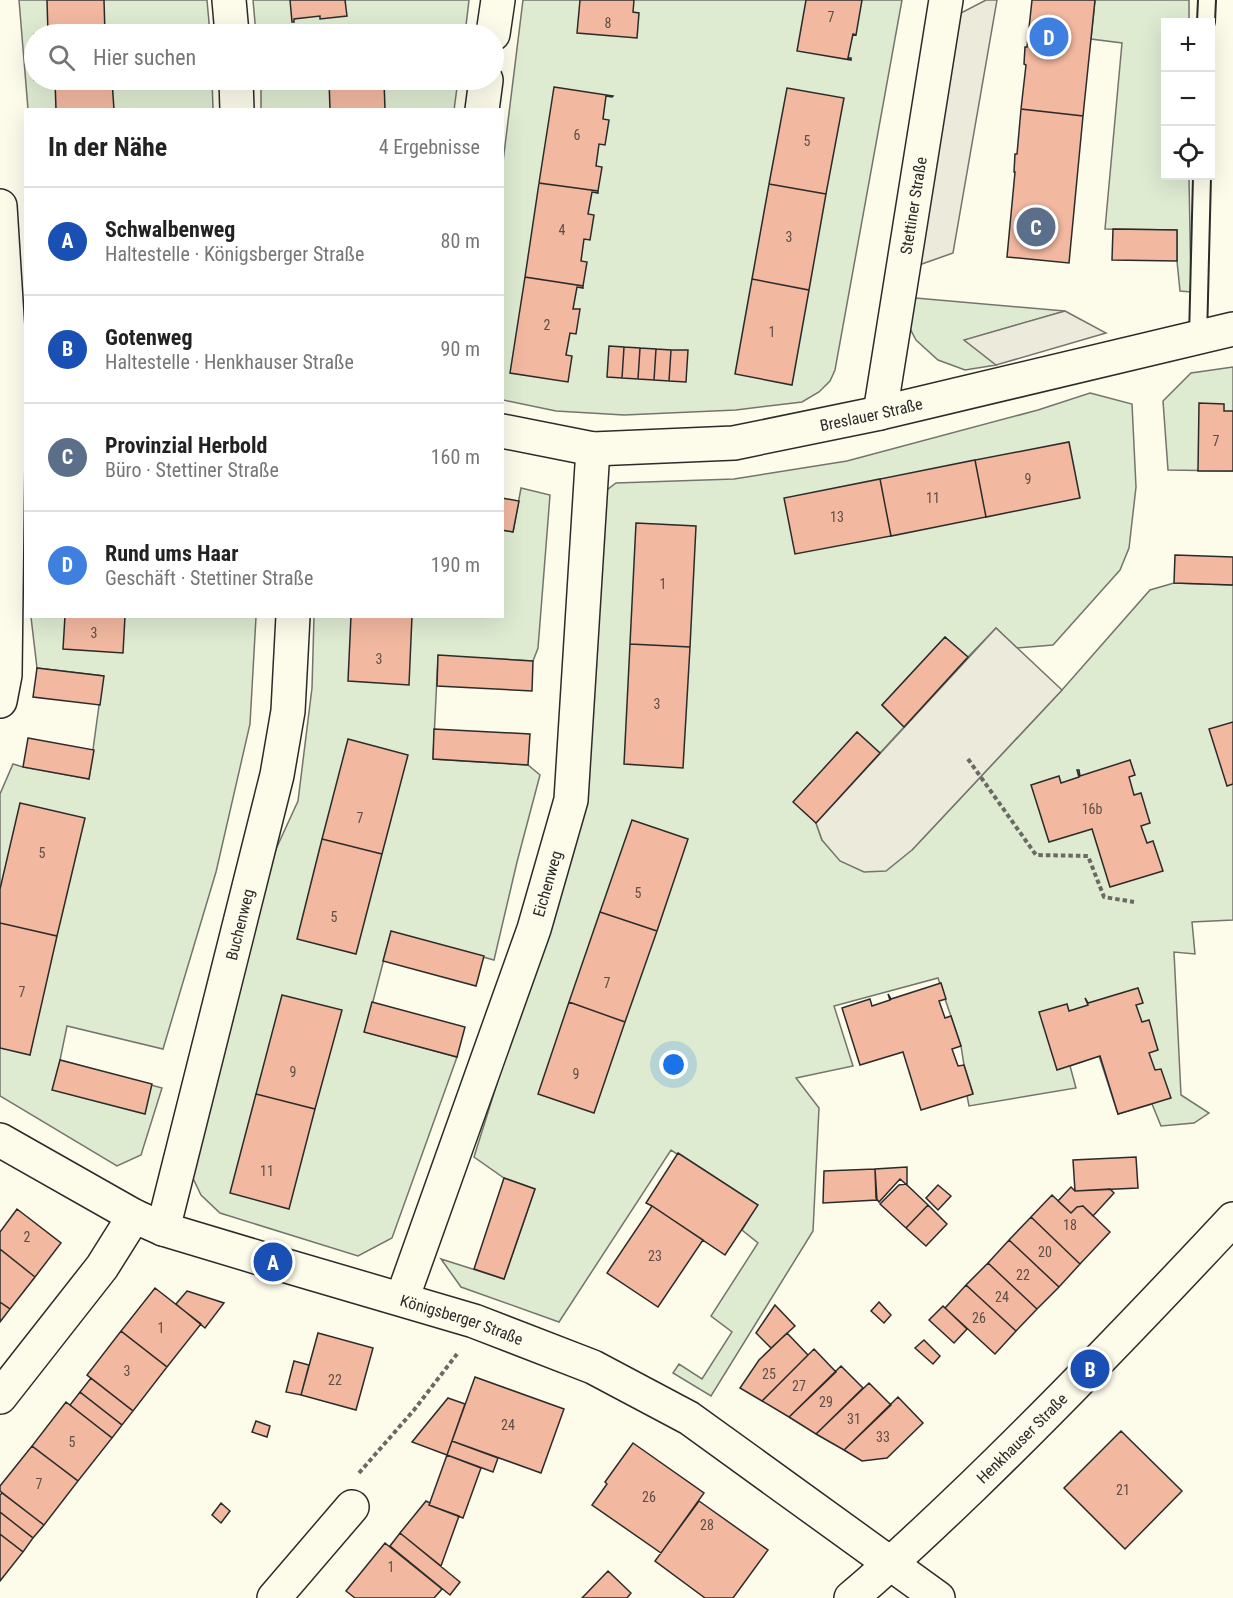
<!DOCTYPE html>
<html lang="de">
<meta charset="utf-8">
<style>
body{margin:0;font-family:"Roboto Condensed",sans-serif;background:#f6f6f6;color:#222}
.controls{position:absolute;right:18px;top:18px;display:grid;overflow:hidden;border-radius:0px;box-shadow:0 6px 24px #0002}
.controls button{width:54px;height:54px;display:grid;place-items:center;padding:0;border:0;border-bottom:2px solid #e0e0e0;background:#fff;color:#222;font:30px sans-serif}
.you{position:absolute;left:674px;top:1065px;width:21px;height:21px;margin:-15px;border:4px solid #fff;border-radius:50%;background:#1a73e8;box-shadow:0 0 0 9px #1a73e833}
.badge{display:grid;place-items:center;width:39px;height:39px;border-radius:50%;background:#c62828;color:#fff;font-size:20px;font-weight:700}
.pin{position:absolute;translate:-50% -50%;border:3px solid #fff;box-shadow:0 2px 6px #0006}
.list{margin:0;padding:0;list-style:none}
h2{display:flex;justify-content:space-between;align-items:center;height:78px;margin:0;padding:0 24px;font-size:26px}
h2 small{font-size:20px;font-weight:400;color:#767676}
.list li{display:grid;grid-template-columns:39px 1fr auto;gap:18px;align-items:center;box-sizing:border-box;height:108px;padding:0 24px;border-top:2px solid #e0e0e0}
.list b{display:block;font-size:22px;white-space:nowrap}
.list p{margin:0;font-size:20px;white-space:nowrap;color:#767676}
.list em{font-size:20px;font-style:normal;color:#767676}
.icon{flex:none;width:33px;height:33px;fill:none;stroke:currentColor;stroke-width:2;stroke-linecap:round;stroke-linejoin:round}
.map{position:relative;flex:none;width:1233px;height:1598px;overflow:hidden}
.search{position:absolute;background:#fff;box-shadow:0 6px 24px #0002;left:24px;top:24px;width:480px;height:66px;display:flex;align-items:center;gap:15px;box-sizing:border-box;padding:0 21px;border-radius:33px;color:#767676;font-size:22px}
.panel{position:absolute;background:#fff;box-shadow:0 6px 24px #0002;left:24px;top:108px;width:480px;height:510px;border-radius:0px}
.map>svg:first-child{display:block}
</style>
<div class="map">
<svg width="1233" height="1598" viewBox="0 0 1233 1598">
<rect width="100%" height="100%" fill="#fdfbea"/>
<!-- green -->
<path fill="#deebd1" stroke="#74746e" stroke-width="1.5" d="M19 0H207L210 34H34V80H212L213 109H28Z
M253 0H469L465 34H256Z
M523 0H902L835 370 830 381 819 392 802 402 736 410 624 415 556 411 503 400 502 170Z
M1095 0H1189V22H1166V176H1189L1191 292 1180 291 1177 261V230L1105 229 1122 43 1091 39Z
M261 80H458L454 110 261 109Z
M904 297 1065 311 965 340 996 365 965 370 938 360 916 340 905 319Z
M1233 367V471L1168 470 1163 401 1191 373Z
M1090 393 1132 404 1136 487 1129 548 1120 570 1053 645 1017 648 996 628 968 657 945 637 882 705 904 727 880 753 857 732 794 802 816 823 822 840 912 850 1062 690 1150 590 1174 583 1233 585V920L1192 922 1195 954 1174 952 1181 1095 1209 1113 1194 1123 1161 1126 1152 1104 1118 1114 1099 1056 1070 1066 1076 1088 969 1106 967 1096 973 1093 964 1065 961 1046 938 978 834 1006 853 1066 796 1078 819 1108 813 1231 711 1396 673 1373 679 1364 702 1379 732 1332 711 1316 758 1243 742 1230 757 1205 671 1150 559 1322 461 1287 441 1259 504 1279 535 1189 504 1178 474 1157 581 815 599 496 616 483 734 479 847 461 1038 410Z
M521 488 550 495 538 648 533 661 438 656 433 759 528 765 540 775 517 862 494 960 391 932 365 1032 457 1057 392 1238 358 1256 220 1213 201 1195 190 1172 276 849 298 801 312 688 314 617 502 616 503 530 513 532Z
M31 617H256L250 724 216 872 163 1049 67 1026 60 1060 162 1088 141 1155 117 1166 0 1096V794L13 764 23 767 89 779 103 676 37 668Z"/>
<!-- parking -->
<path fill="#eceadb" stroke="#74746e" stroke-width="1.5" d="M986 0H997L953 253 919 265 961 13Z
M1065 311 1106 333 996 365 964 340Z
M996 628 1062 690 912 850 886 871 864 872 840 861 822 840 816 823Z"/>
<!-- building -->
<path fill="#f2b8a0" stroke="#2b2b2b" stroke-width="1.5" d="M47 0H104L105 34H48Z
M290 0H345L347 16 320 19V16L294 19V22H292Z
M580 0H634L633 12 639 13 637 38 577 33Z
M806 0H862L856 35 853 34 848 58H851V60L797 51Z
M1032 0H1095L1083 116 1021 109 1026 65 1024 64 1025 47H1027Z
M55 80H112L114 110H56Z
M329 80H384L385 110H330Z
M554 87 613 96 612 97 606 96 603 119 609 120 605 145 599 144 596 166 602 167 598 191 539 183Z
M787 88 844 98 826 194 769 184Z
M1021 109 1083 116 1069 263 1007 257 1015 172H1014L1015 154H1017Z
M539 183 598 191V193L592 192 588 214 594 215 590 240 584 239 581 261 587 262 583 286 525 277Z
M769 184 826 194 809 290 752 279Z
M1113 229 1177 230V261L1112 260Z
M525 277 583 286V288L577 287 573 309H580L576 334 570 333 566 355 572 356 568 382 510 373Z
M752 279 809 290 792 385 735 374Z
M609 346 624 347 622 378 607 377Z
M624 347 640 348 638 379 622 378Z
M640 348 656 349 654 380 638 379Z
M656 349 671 350 669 381 654 380Z
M671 350H688L686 382 669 381Z
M1199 403 1224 404V411H1233V471H1198Z
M1069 442 1080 498 986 517 975 460Z
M975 460 986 517 891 536 880 479Z
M880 479 891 536 795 554 784 498Z
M502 498 519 501 513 532 502 530Z
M636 523 696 526 690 647 630 644Z
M1175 555 1233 557V585L1174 583Z
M65 616H125L123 653 63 649Z
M351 616H412L409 685 348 681Z
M945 637 968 657 904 727 882 705Z
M630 644 690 647 683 768 624 764Z
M438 655 533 661 532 691 437 686Z
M37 668 104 676 100 705 33 697Z
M1233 722V784L1227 786 1209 729Z
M434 729 530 734 528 765 433 759Z
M857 732 880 753 816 823 793 802Z
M28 738 94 750 89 779 23 767Z
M348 739 408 755 382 854 322 839Z
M1130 760 1135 775 1129 777 1134 795 1141 793 1150 823 1141 826 1147 843 1153 841 1163 871 1110 887 1092 829 1049 842 1031 785 1059 776 1061 783 1079 777 1077 770H1079L1080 776Z
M20 803 85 818 57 936 0 923V889Z
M632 820 688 839 657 931 600 912Z
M322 839 382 854 356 954 297 939Z
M600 912 657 931 625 1022 569 1002Z
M0 923 57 936 30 1055 0 1048Z
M391 931 484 956 476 986 383 961Z
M941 983 946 999 939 1001 945 1018 951 1016 961 1046 952 1049 958 1066 964 1065 973 1094 921 1110 903 1052 860 1065 842 1008 870 999 872 1006 890 1000 888 994 891 999Z
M1138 988 1143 1003 1136 1005 1142 1022 1149 1020 1158 1050 1149 1053 1155 1070 1161 1069 1171 1098 1118 1114 1100 1056 1057 1070 1039 1012 1067 1004 1069 1011 1088 1005 1085 998 1088 1003Z
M282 995 342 1010 315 1109 256 1094Z
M372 1002 465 1027 457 1057 364 1032Z
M569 1002 625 1022 594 1113 538 1094Z
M60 1060 152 1084 145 1114 52 1090Z
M256 1094 315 1109 289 1209 230 1193Z
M678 1153 758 1205 725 1255 652 1206 646 1203Z
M1136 1157 1138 1188 1075 1191 1073 1160Z
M907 1167V1185L900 1179 879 1202 876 1198 875 1169Z
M875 1169 877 1200 823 1203 824 1171Z
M504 1178 535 1189 504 1279 474 1269Z
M906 1184 928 1205 906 1228 880 1204 899 1185Z
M938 1185 951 1196 938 1210 926 1198Z
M1071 1187 1075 1191 1110 1189 1114 1193 1093 1216 1083 1206 1077 1207 1071 1213 1058 1201Z
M1052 1195 1071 1213 1077 1207 1083 1206 1110 1232 1080 1264 1031 1217Z
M928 1205 947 1224 926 1246 906 1228Z
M652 1206 703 1240 658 1307 607 1273Z
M17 1209 61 1243 35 1277 0 1249V1232Z
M1031 1217 1080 1264 1059 1287 1009 1240Z
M1009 1240 1059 1287 1037 1309 988 1263Z
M0 1249 35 1277 10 1309 0 1302Z
M988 1263 1037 1309 1016 1331 966 1285Z
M966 1285 1016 1331 995 1354 945 1308Z
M155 1288 201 1324 167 1367 121 1331Z
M187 1291 224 1303 205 1328 176 1304Z
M0 1302 10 1309 0 1322Z
M879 1302 891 1315 884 1323 871 1311Z
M775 1305 795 1326 771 1348 756 1333Z
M943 1306 967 1329 954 1343 929 1320Z
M121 1331 167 1367 133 1411 87 1375Z
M318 1333 373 1348 356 1410 301 1395Z
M787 1333 808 1355 762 1401 740 1388 759 1360Z
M924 1340 940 1356 933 1364 915 1348Z
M814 1349 836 1372 789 1417 762 1401Z
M294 1361 309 1365 301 1395 286 1392Z
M841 1366 863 1388 816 1434 789 1417Z
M475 1377 564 1409 541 1473 452 1441Z
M91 1378 133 1411 122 1425 80 1392Z
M869 1383 891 1405 844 1450 816 1434Z
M80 1392 122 1425 112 1438 70 1405Z
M898 1397 923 1423 887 1458 862 1461 844 1450Z
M448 1398 465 1404 447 1455 412 1442Z
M66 1402 112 1438 78 1481 32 1446Z
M256 1421 270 1426 267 1437 252 1432Z
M1121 1431 1182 1491 1125 1549 1064 1488Z
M452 1441 498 1458 493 1472 447 1455Z
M633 1443 704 1493 661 1553 592 1505 607 1484 605 1482Z
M32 1446 78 1481 44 1525 0 1491V1486Z
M447 1455 481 1468 463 1518 429 1505Z
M2 1493 44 1525 33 1538 0 1512V1495Z
M426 1501 430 1503 429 1505 459 1516 441 1566 400 1533Z
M699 1501 768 1550 733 1598H705L655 1561Z
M221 1503 230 1511 221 1523 212 1515Z
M0 1512 33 1538 23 1552 0 1534Z
M400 1533 460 1582 450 1595 390 1546Z
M0 1534 23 1552 0 1581Z
M385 1543 442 1589 434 1598H355L346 1591Z
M608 1571 631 1593 627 1598H582Z"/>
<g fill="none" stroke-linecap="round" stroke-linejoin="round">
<!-- lane casing -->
<g stroke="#2b2b2b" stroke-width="20">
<path id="lane" d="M1206 22 1207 0
M1198 338 1202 176"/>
</g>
<!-- street casing -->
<g stroke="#2b2b2b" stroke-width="36">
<g id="street">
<path d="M229 0 232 34"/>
<path d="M493 34 498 0"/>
<path d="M236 80 237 110"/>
<path d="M482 110 486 80"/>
<path d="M0 206 9 349 5 675 0 701"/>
<path id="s1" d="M880 413 946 0"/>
<path id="s2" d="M502 431 593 449 734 443 880 413 1233 329"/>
<path id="s3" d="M0 1140 134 1216 163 1229 273 1262 474 1321 593 1367 689 1418 938 1598"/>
<path id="s4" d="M163 1229 277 775 288 711 293 616"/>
<path id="s5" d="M402 1299 534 929 571 800 593 449"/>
<path d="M0 1397 102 1267 134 1216"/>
<path d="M274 1598 352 1507"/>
<path id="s6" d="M851 1598C893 1563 932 1525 972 1487 1062 1400 1148 1310 1233 1219"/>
</g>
</g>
<!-- path -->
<path stroke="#6a6964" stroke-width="4" stroke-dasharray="4.5 3" stroke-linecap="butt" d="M968 759 1036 855 1088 856 1104 897 1134 902
M359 1473 414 1410 457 1354"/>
<!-- lane -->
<use href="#lane" stroke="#fdfbea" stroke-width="16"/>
<!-- street -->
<use href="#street" stroke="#fdfbea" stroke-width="33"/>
</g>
<g text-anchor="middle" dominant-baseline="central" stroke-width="4.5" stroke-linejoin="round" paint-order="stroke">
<!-- number labels -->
<g font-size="14" fill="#5d4e48">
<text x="831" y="17">7</text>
<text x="608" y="23">8</text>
<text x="577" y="135">6</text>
<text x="807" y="141">5</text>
<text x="562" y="230">4</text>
<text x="789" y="237">3</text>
<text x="547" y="325">2</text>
<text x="772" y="332">1</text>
<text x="1216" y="441">7</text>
<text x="1028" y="479">9</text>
<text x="933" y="498">11</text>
<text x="837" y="517">13</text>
<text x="663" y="584">1</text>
<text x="94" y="633">3</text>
<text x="379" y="659">3</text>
<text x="657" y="704">3</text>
<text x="1092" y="809">16b</text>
<text x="360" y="818">7</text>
<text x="42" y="853">5</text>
<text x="638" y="893">5</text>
<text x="334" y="917">5</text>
<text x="607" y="983">7</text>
<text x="22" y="992">7</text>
<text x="293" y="1072">9</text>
<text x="576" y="1074">9</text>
<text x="267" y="1171">11</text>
<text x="1070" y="1225">18</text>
<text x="27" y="1237">2</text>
<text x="1045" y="1252">20</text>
<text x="655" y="1256">23</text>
<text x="1023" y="1275">22</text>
<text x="1002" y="1297">24</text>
<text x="979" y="1318">26</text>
<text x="161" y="1328">1</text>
<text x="127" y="1371">3</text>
<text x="769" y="1374">25</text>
<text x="335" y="1380">22</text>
<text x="799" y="1386">27</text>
<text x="826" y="1402">29</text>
<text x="854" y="1419">31</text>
<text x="508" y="1425">24</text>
<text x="883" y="1437">33</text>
<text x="72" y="1442">5</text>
<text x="39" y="1484">7</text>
<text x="1123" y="1490">21</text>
<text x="649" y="1497">26</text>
<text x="707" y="1525">28</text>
<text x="391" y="1567">1</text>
</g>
<!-- street labels -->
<g font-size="16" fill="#2b2b2b" stroke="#fdfbea">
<text stroke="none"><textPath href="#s1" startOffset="210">Stettiner Straße</textPath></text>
<text stroke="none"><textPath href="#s2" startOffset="374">Breslauer Straße</textPath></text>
<text stroke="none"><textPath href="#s5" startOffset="440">Eichenweg</textPath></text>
<text stroke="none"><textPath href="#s4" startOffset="314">Buchenweg</textPath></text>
<text stroke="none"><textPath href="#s3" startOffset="498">Königsberger Straße</textPath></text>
<text stroke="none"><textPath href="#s6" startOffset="234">Henkhauser Straße</textPath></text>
</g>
</g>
</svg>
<div class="controls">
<button>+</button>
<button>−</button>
<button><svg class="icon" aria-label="locate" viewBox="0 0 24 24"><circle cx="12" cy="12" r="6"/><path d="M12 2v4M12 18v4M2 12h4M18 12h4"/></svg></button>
</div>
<div class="you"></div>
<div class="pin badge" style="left:273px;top:1262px;background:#1a4fb4">A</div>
<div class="pin badge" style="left:1090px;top:1369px;background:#1a4fb4">B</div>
<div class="pin badge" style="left:1036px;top:227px;background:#5c6f8a">C</div>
<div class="pin badge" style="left:1049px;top:37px;background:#3f7fe0">D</div>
<div class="search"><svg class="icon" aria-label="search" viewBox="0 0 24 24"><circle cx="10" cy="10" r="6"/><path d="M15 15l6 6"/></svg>Hier suchen</div>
<section class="panel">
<h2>In der Nähe<small>4 Ergebnisse</small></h2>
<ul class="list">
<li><span class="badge" style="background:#1a4fb4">A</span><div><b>Schwalbenweg</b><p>Haltestelle · Königsberger Straße</p></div><em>80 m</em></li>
<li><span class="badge" style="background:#1a4fb4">B</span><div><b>Gotenweg</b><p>Haltestelle · Henkhauser Straße</p></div><em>90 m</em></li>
<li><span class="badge" style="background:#5c6f8a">C</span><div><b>Provinzial Herbold</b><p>Büro · Stettiner Straße</p></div><em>160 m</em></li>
<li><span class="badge" style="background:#3f7fe0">D</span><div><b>Rund ums Haar</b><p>Geschäft · Stettiner Straße</p></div><em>190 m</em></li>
</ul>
</section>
</div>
